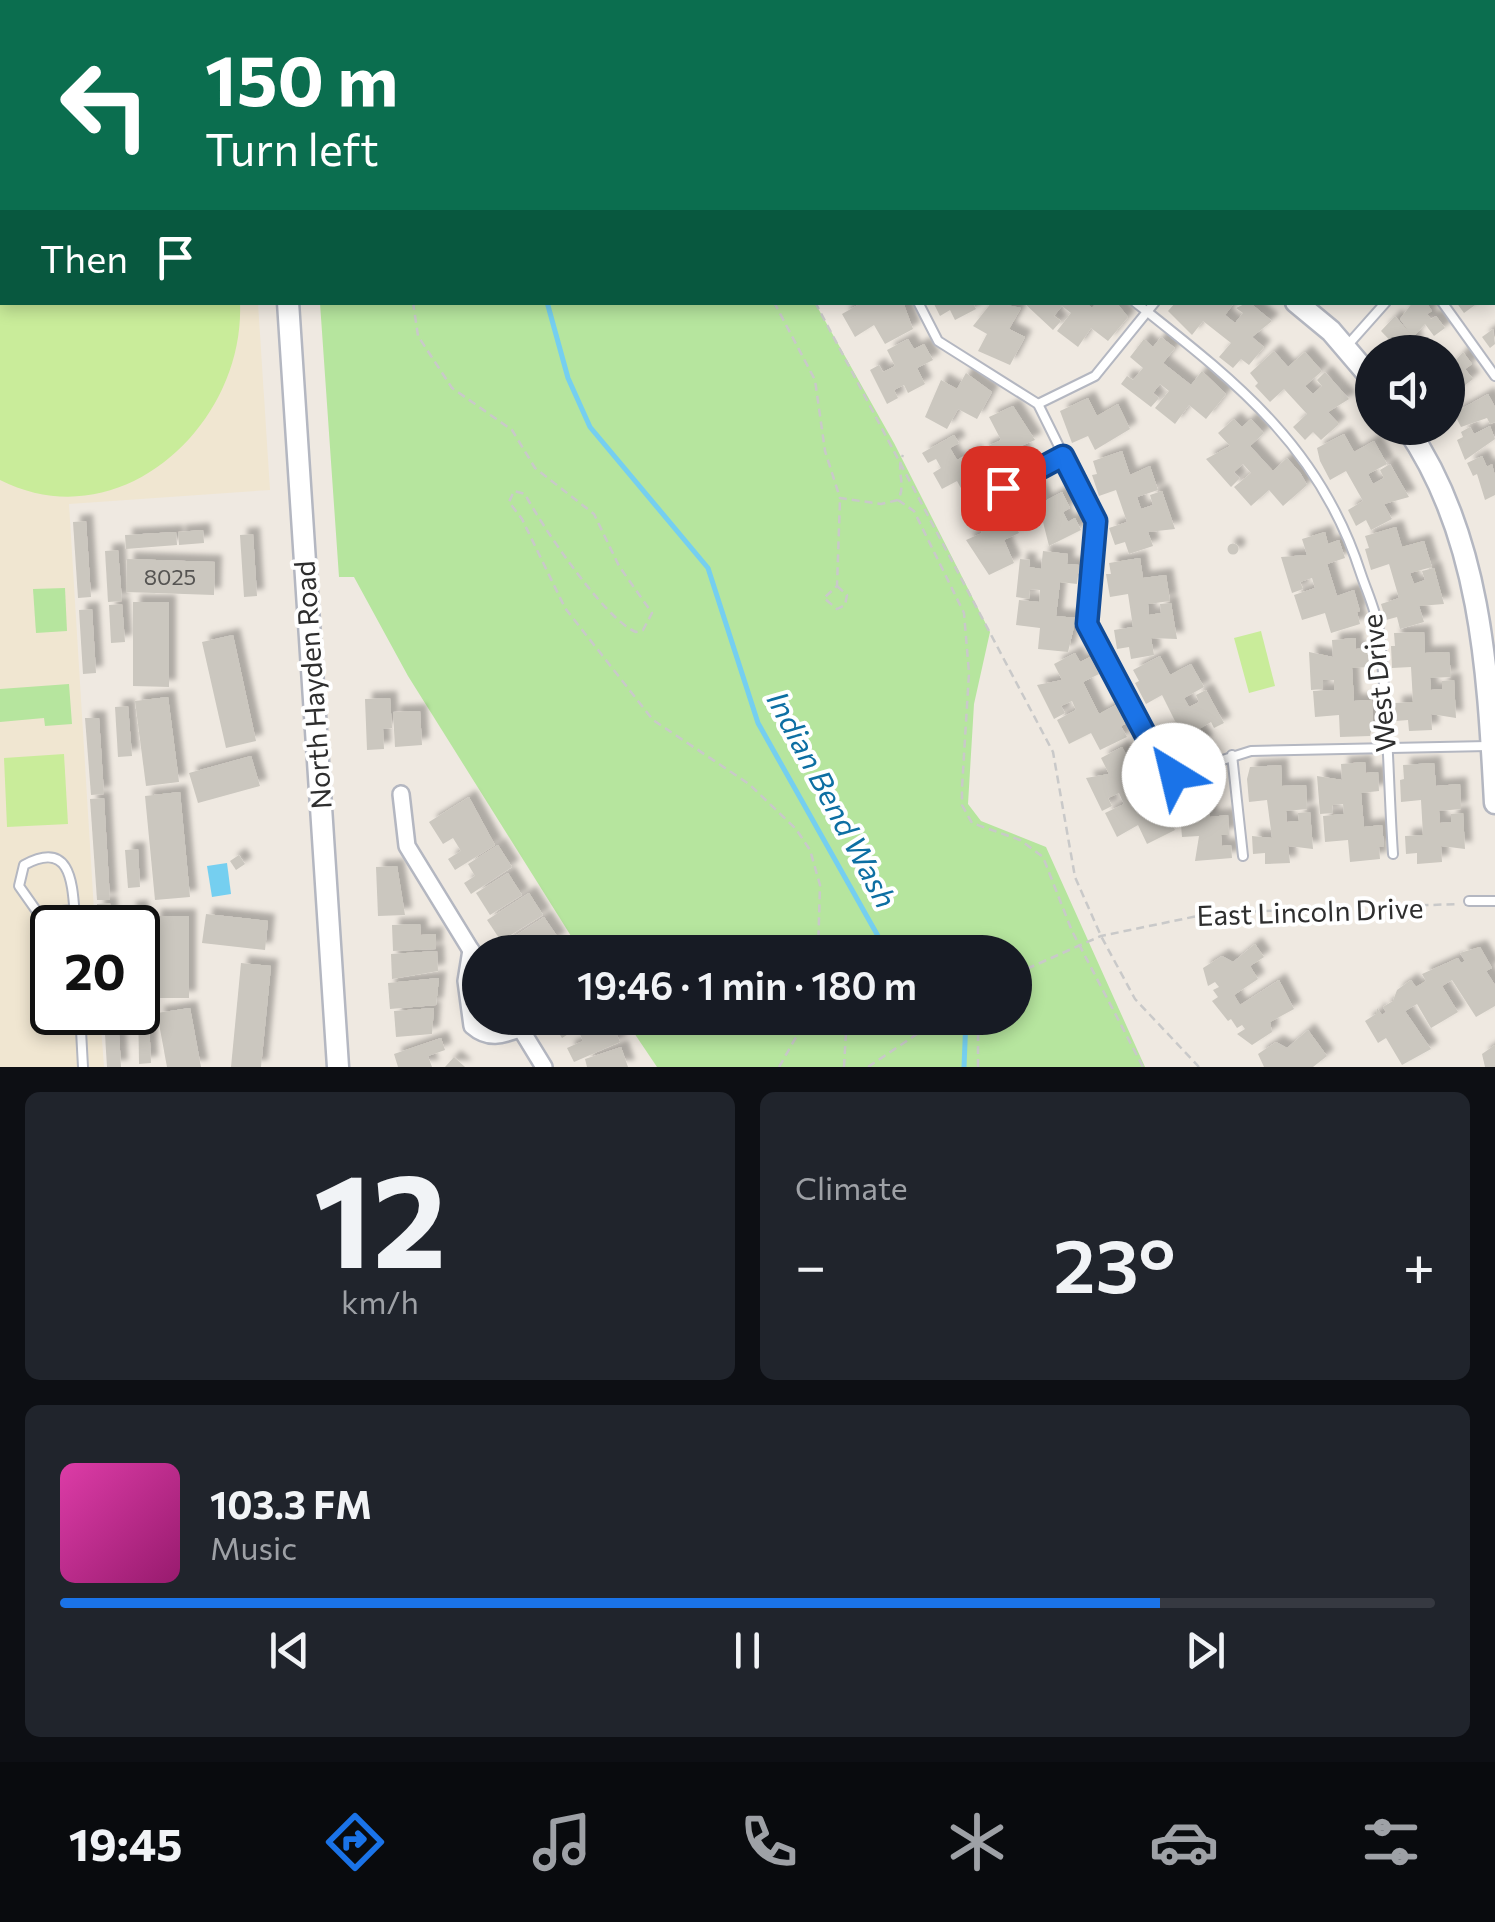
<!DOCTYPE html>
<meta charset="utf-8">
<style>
body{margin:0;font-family:Commissioner,sans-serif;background:#20242c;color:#f1f3f6;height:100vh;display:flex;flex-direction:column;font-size:38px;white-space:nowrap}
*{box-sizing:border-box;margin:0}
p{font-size:32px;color:#9ea1a6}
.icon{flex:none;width:55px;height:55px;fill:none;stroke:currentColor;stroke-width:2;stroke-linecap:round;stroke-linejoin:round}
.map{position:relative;height:1067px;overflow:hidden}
.panel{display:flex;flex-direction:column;gap:25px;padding:25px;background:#0d0f14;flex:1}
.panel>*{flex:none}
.top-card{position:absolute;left:0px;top:0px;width:1495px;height:305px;box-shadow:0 5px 15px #0003;background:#0b6e4f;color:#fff;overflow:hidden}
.fabs{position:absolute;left:1355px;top:335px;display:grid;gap:20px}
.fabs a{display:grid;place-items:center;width:110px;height:110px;border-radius:50%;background:#171b24;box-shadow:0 5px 15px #0003;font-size:50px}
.speed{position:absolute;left:30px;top:905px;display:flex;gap:20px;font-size:50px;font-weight:700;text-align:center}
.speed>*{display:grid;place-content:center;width:130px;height:130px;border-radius:50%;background:#171b24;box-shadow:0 5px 15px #0003;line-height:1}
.speed .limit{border:5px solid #111;border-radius:15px;background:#fff;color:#111}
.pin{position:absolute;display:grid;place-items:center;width:85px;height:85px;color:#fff;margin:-42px;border-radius:20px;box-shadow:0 5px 15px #0006}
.me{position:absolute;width:110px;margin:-55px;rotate:324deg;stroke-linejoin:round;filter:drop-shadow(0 0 8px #0008)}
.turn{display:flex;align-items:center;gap:35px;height:210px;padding:0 40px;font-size:45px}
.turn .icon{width:130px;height:130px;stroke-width:2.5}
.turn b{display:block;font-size:70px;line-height:85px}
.then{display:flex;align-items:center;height:95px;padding:0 40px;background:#0003;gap:20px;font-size:38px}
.big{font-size:75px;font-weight:600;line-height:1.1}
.panel .widget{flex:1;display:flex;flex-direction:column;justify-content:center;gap:15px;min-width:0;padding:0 35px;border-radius:15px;background:#20242c}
.panel .dial{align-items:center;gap:0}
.dial b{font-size:130px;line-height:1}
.song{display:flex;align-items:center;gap:30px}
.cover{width:120px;height:120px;border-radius:15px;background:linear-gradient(135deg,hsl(320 70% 55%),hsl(320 70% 35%))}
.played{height:10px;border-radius:5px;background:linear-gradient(90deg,#1a73e8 80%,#363941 80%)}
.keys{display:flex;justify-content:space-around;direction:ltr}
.heat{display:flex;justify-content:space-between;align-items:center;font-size:55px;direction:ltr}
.panel .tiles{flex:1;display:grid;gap:25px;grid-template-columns:1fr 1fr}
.widget:last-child{grid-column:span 2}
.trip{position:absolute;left:462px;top:935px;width:570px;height:100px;border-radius:50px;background:#171b24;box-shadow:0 5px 15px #0003;font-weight:600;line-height:100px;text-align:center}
.dock{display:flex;height:160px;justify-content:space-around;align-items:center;background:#090b0e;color:#9ea1a6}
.dock .icon{width:70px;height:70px}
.dock .active{color:#1a73e8}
.dock b{font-size:45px;color:#f1f3f6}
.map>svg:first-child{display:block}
</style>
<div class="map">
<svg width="1495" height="1067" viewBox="0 0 1495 1067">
<defs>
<filter id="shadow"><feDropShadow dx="7" dy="-7" stdDeviation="2.5" flood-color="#0004"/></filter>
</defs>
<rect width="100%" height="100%" fill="#efe9e1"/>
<path fill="#f0e6d1" d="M0,0H239L2,2V302L258,303L270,490L69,504L95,927L52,928V1012L100,1013L104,1067H0Z"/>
<g fill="#b6e59e">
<path d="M300,0H647L648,2H300Z"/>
<path d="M320,303H815L894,443L990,632L974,704L968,804L981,821L1046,847L1145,1067H657L624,1018H1015V952H581L408,676L354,577H339Z"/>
<path d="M65,588L67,631L36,633L33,589Z"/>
<path d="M69,684L72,724L45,726L44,718L0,722V689Z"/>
</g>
<g fill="#c9ec9a">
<path d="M0,216L2,302L240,303C245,424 121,541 0,480Z"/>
<path d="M1261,631L1275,686L1249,693L1234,638Z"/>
<path d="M64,754L68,824L7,827L4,758Z"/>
</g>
<path fill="#75cff0" d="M227,863L231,894L212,897L207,866Z"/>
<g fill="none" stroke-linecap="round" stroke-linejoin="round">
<g stroke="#75cff0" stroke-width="5">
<path d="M477,0L480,2"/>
<path d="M547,302L568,378L590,427L708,568L758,723L887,952"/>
<path d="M964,1067L966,1018"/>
</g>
</g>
<g fill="#cbc7bf" filter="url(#shadow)">
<path d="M863,302H903L913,329L885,344L874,325L855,337L842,314Z"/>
<path d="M933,302H972L976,309L955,320L950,310L940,316Z"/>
<path d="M992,302L1021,308L1009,329L1025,337L1010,365L978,351L987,334L973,326Z"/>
<path d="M1023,302H1085L1092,308L1097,302H1116L1128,317L1108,341L1091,328L1078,347L1057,331L1071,313L1062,306L1054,316L1061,321L1053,330Z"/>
<path d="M1176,302H1235L1225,315L1235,323L1243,313L1236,308L1249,302L1272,321L1252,337L1264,347L1249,365L1241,359L1233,368L1219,357L1231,343L1203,321L1192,335L1168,311Z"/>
<path d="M1413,302H1426L1432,311L1427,314L1431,319L1436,316L1445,328L1434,336L1425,324L1413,337L1400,319Z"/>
<path d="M1456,302H1473L1475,305L1464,313Z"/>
<path d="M1395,316L1417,342L1413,345L1419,352H1401L1381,331Z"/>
<path d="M1493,329L1495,344L1490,348L1482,337Z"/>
<path d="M1161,337L1175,348L1163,363L1191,385L1202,371L1226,394L1206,419L1189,405L1175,424L1155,408L1169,391L1160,384L1153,393L1159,398L1151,407L1121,384L1127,376L1133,380L1143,368L1130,357L1144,339L1153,347Z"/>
<path d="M908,339L914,349L924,344L933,360L917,368L925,384L908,393L904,385L894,390L898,398L887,404L870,370L879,365L883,372L895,366L887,350Z"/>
<path d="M1274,351L1288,367L1305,352L1322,371L1305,386L1313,394L1322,386L1317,380L1325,372L1349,399L1328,412L1339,424L1321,440L1313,432L1305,440L1293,427L1307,414L1284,389L1270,402L1255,386L1258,383L1250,373Z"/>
<path d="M1463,352L1472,364L1465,369L1473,379L1448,398V369Z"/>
<path d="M966,373L992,392L977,419L958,409L947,429L925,417L941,380L957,389Z"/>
<path d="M1488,394L1495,407V422L1490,424L1487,418L1461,427L1454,413Z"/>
<path d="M1088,398L1097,416L1118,404L1130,429L1095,450L1088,436L1072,443L1060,411Z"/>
<path d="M1013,406L1035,440L1021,446L1030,464L996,478L982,449L1001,440L989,417Z"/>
<path d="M1234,419L1242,427L1251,419L1264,433L1250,446L1273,471L1287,458L1301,474L1307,485L1283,506L1269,490L1251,506L1234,487L1251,473L1243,464L1234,472L1240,478L1231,487L1206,459L1230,446L1218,433Z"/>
<path d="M1490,426L1495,439L1465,460L1457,440L1463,437L1461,432L1470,427L1474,434Z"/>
<path d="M1344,434L1354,452L1374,441L1387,464L1368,474L1373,484L1384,478L1380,470L1390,464L1409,497L1384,504L1392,519L1371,530L1366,520L1356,526L1348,510L1363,501L1346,471L1330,480L1320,461L1317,448Z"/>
<path d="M954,435L959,443L950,448L957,460L974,451L986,472L976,477L982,488L966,497L957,481L942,489L933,473L941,468L936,459L928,463L922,453Z"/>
<path d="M1122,451L1130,475L1150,466L1158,490L1137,497L1141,509L1153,505L1150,495L1162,491L1175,529L1148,532L1153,546L1129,554L1125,542L1115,545L1109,528L1127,522L1116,490L1099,496L1092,475L1097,474L1093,461Z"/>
<path d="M1482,456L1487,467L1492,464L1495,476V495L1485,500L1477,474L1473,476L1467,463Z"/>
<path d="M1037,485L1045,501L1062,492L1070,508L1063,512L1068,522L1075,518L1081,530L1049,546L1043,522L1028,531L1016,508L1025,503L1020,493Z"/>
<path d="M1006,505L1019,533L1004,540L1014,563L989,575L966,540L982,533L974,517Z"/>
<path d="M86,521L91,597L78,598L73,522Z"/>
<path d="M1396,527L1402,547L1424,541L1432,567L1410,573L1414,584L1425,580L1422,571L1434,568L1444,604L1419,606L1424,622L1400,629L1397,617L1386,620L1381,604L1399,598L1389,564L1371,570L1365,549L1369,548L1365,536Z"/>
<path d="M203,530L204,543L179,545L178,532Z"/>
<path d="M176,532L177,545L126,549L125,535Z"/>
<path d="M1325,532L1328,544L1339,540L1345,558L1327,564L1337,596L1354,590L1360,611L1357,612L1360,624L1331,633L1325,613L1302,620L1294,595L1315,588L1312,578L1300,582L1303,589L1292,593L1281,557L1307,555L1302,539Z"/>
<path d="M253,534L257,596L244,597L240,535Z"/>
<circle cx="1233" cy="549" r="5.5"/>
<path d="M118,550L122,601L108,602L105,551Z"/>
<path d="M1043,551L1068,554L1067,564L1079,565L1077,584L1060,582L1056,616L1076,618L1068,652L1038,649L1040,628L1016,625L1019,600L1039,602L1040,590L1030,589L1029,599L1016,597L1020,559L1030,560L1029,567L1041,569Z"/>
<path d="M1140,558L1143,578L1166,575L1170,601L1148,604L1149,615L1161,613L1160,604L1171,603L1177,639L1151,638L1154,655L1131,659L1129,647L1117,649L1114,630L1133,627L1128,594L1110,597L1106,574H1111L1109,563Z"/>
<path d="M127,559L215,562L214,595L126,592Z"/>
<path d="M133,602H169V687L133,686Z"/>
<path d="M122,604L125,642L111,643L109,605Z"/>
<path d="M92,609L96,673L83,674L79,610Z"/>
<path d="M1424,632L1425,653L1449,652L1451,677L1430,678L1431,690L1442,689V681L1454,680L1456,718L1431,714L1432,730L1409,731L1408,720L1396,721L1395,703L1413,702L1411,667L1392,668L1391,646H1395L1394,633Z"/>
<path d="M233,635L256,741L226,748L202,642Z"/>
<path d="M1356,638V649L1369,648L1370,667L1352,668L1354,701L1372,700L1373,722L1370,736L1340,737L1339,715L1315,717L1313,691L1334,690V680H1323V689L1311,690L1309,652L1333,657L1332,640Z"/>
<path d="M1075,653L1080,662L1090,657L1099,674L1083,682L1099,714L1116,705L1125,724L1121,726L1127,737L1100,750L1091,733L1069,744L1057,720L1076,710L1072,701L1061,706L1065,713L1054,719L1037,685L1062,680L1054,664Z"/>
<path d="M1160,656L1170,675L1191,664L1204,687L1184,698L1189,707L1199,702L1196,695L1206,690L1224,723L1214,728L1211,722L1199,729L1206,742L1185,754L1179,744L1169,749L1161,734L1177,725L1162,695L1146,704L1135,683L1139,681L1133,670Z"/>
<path d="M168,697L179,782L146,786L135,701Z"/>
<path d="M390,698L392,728L383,729L384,749L367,750L365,699Z"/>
<path d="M128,706L132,756L118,757L115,707Z"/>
<path d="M420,711L422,745L395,747L393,712Z"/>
<path d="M85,718H99L104,794L91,795Z"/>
<path d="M1122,747L1127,756L1138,751L1147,768L1132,775L1146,805L1163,797L1173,818L1170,820L1175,830L1147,844L1138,825L1117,837L1105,813L1124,804L1119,793L1108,798L1112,806L1102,811L1086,778L1109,774L1101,758Z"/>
<path d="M251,756L260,786L198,803L189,773Z"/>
<path d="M1365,762L1366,773L1378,772L1379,791L1361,793L1364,827L1382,825L1384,846L1379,847L1380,859L1350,862L1348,840L1325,842L1323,816L1344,814L1343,804L1332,805L1333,813L1320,814L1317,776L1342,780L1341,764Z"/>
<path d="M1434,763L1436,786L1460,784L1461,809L1439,811L1440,823L1451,822V814L1463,813L1465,849L1441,846L1442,862L1417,864V853L1406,854L1405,836L1423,835L1421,800L1401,802L1400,780L1404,779L1403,765Z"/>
<path d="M1281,765L1282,786L1306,785L1307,809L1286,811L1287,822L1299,821L1298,813L1310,812L1313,849L1288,846L1290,863L1265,864V853L1253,854L1252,836L1272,838L1267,800L1249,802L1247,779L1250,767Z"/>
<path d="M180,792L190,897L155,900L145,796Z"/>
<path d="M469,797L495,845L455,870L448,859L461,851L453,838L443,844L429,822Z"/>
<path d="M104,798L110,900H97L90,799Z"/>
<path d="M1208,799L1210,817L1228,815L1229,835H1221L1222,846L1231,845L1232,858L1195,861L1199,836L1182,837L1180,813L1191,812L1190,800Z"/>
<path d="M498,845L512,867L471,894L464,883L475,876L468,864Z"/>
<path d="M138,849L140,887L128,888L125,850Z"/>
<path d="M239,855L245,864L236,870L230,861Z"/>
<path d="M397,866L405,915L378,916L376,867Z"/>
<path d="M508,873L522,895L490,915L476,893Z"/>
<path d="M529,893L543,915L501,941L487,920Z"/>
<path d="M110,903L112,928H98L97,904Z"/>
<path d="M141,907L143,933H138V928H130L129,908Z"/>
<path d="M206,914L268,921L265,950L202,943Z"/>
<rect x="154" y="916" width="35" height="82"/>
<path d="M544,917L559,939L538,952H513L506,942Z"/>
<path d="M420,924L421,935L436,934V949L393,951L392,925Z"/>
<path d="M138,939H143L146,991H138Z"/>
<path d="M1255,944L1264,957L1250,966L1258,979L1234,995L1240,1005L1279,980L1294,1009L1270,1022L1272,1032L1252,1045L1237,1034L1245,1029L1242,1025L1237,1028L1231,1019L1228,1021L1212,1001L1218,997L1213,990L1219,987L1215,982L1208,986L1203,968L1222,956L1233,962Z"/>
<path d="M1480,947L1492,968L1486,971L1495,985V1006L1476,1017L1452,980L1442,986L1458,1012L1431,1028L1417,1004L1405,1011L1431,1049L1402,1065L1386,1038L1378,1043L1365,1021L1376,1014L1377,1008L1382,1015L1386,1012L1383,1007L1393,1001L1397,990L1411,980L1416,987L1426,981L1422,974L1458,958L1461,963L1465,961L1460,953Z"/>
<path d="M437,951L438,971L392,979L391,954Z"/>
<path d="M241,963L271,966L261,1067H231Z"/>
<path d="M439,978L436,1005L390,1009L388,983Z"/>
<path d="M138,1000H148L151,1063L139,1064Z"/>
<path d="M190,1008L201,1067H167L157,1013Z"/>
<path d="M434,1008L432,1034L396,1037L394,1011Z"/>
<path d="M118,1017L121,1067H107L104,1018Z"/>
<path d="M549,1018H594L562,1038Z"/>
<path d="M610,1019L620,1042L574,1062L567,1048L583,1041L579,1032Z"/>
<path d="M1308,1030L1327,1056L1313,1067H1264L1258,1054L1276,1042L1287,1048Z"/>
<path d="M441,1038L445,1050L428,1056L432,1067H398L394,1054Z"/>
<path d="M1495,1045V1067H1485L1482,1054Z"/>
<path d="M621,1047L628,1067H587L585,1059Z"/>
<path d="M454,1057L465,1067H445Z"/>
</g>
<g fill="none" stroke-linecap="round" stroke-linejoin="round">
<defs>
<g id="lane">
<path d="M1492,201L1495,199"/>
<path d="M918,302L938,341L1038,404L1096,521L1087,624L1161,764L1175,775L1251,751L1488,746"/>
<path d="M1135,302C1236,382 1320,446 1361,574C1367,592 1377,613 1379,632C1388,705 1388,781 1393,854"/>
<path d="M1442,302L1495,376"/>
<path d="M1346,347L1386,302"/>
<path d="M1038,404L1095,376L1155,302"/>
<path d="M973,504L1063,456"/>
<path d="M1232,755L1243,856"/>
<path d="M1469,901H1495"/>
<path d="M74,910L38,913L19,886L24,865C76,837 72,892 76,928"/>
<path d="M80,1012L83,1067"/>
</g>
<g id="street">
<path d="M401,794L407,846L480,965"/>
<path d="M471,950L466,981L472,1026C488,1040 502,1036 521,1028"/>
<path d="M514,1018L544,1067"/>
</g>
<g id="secondary">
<path d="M268,0L269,2"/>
<path d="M1071,0V2"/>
<path d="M288,302L338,1067"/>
<path d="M1296,302L1331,331L1372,379"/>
<path d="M1407,428C1482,537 1488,675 1495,803"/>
</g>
</defs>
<use href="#lane" stroke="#b4b7c1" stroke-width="12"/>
<use href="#street" stroke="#b4b7c1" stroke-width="20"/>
<use href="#secondary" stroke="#b4b7c1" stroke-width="25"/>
<g stroke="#c9c9c9" stroke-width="2.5" stroke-dasharray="8 5" stroke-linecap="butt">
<path d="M628,0V2"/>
<path d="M657,0L658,2"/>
<path d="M333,2L334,0"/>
<path d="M0,10L2,36"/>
<path d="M0,128L2,126"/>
<path d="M0,141L2,140"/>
<path d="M413,302L418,336L452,388L512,430L535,468L594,514L619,566L652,613L643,630L636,632C605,620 541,525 525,494L514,491L509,502L522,519L565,608L653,720L749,784L796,829L810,850L820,885L818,952"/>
<path d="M774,302L815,380L825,451L840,498L881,504L898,500C907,484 895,470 903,455"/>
<path d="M815,302L1053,752L1075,877L1101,936L1135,999L1199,1067"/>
<path d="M898,500L914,511L964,613L969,673L962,788V805L972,823L1020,840L1043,857L1072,931L1143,1067"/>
<path d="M837,586L847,595L845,605L837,609L824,598L837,586L840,499"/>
<path d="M1015,974L1101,936L1212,913L1458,904"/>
<path d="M779,1067L807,1018"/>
<path d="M844,1067L846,1032L860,1018"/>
<path d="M868,1067L941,1018"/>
<path d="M978,1067V1018"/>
</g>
<use href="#lane" stroke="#fff" stroke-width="8"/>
<use href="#street" stroke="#fff" stroke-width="15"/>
<use href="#secondary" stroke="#fff" stroke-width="20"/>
</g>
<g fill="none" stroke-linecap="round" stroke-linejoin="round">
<defs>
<path id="route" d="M1003,488L1063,456L1096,521L1087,624L1161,764L1174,775"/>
</defs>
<use href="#route" stroke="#114b97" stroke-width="25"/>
<use href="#route" stroke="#1a73e8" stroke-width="18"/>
</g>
<g text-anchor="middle" stroke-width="8" stroke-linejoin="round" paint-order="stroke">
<g font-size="22" fill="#555452">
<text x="170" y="585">8025</text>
</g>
<g font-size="28" fill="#2e2e2e" stroke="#fff">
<text transform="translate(1379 683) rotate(-96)" y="10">West Drive</text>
<text transform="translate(313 685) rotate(-94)" y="10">North Hayden Road</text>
<text transform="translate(1310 912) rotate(-2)" y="10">East Lincoln Drive</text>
</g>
<g font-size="30" font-style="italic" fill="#0d6fa3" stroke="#fff">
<text transform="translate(831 800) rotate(62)" y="10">Indian Bend Wash</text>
</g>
</g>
</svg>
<div class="fabs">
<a><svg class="icon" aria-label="sound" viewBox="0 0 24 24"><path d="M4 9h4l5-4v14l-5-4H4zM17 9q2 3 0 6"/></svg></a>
</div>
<div class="speed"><div class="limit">20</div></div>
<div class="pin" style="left:1003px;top:488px;background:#d93025"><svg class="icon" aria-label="arrive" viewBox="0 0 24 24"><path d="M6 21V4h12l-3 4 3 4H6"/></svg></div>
<svg class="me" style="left:1174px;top:775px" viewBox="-20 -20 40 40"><circle r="19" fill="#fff"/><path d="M0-13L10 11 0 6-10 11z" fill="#1a73e8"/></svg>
<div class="trip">19:46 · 1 min · 180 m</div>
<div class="top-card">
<div class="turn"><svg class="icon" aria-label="left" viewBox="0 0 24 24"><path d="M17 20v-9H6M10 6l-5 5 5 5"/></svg><div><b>150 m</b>Turn left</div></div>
<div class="then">Then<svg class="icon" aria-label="arrive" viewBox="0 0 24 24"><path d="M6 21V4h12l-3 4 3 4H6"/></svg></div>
</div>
</div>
<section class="panel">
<div class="tiles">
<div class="widget dial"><b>12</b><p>km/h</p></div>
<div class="widget"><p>Climate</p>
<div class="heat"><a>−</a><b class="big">23°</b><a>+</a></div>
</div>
<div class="widget">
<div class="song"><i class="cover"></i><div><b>103.3 FM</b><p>Music</p></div></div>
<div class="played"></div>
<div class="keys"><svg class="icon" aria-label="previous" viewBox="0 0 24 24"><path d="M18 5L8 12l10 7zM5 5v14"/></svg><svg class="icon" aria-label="pause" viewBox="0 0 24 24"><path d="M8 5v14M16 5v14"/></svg><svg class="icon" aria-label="next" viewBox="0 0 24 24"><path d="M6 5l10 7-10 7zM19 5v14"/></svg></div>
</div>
</div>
</section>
<nav class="dock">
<b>19:45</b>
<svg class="icon active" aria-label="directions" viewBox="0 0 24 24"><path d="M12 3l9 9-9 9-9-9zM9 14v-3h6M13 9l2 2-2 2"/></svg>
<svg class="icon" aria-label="music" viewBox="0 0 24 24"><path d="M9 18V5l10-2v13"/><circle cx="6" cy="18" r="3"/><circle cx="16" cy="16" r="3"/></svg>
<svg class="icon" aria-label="phone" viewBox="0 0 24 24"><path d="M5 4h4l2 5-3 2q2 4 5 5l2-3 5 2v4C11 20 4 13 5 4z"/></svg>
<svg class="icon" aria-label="climate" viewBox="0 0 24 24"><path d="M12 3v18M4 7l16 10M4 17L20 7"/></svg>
<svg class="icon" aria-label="car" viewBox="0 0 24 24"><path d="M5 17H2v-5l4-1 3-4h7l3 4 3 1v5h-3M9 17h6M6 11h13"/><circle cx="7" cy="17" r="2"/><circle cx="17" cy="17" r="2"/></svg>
<svg class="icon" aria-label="filters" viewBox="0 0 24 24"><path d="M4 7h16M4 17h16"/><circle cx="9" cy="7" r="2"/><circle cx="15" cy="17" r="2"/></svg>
</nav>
